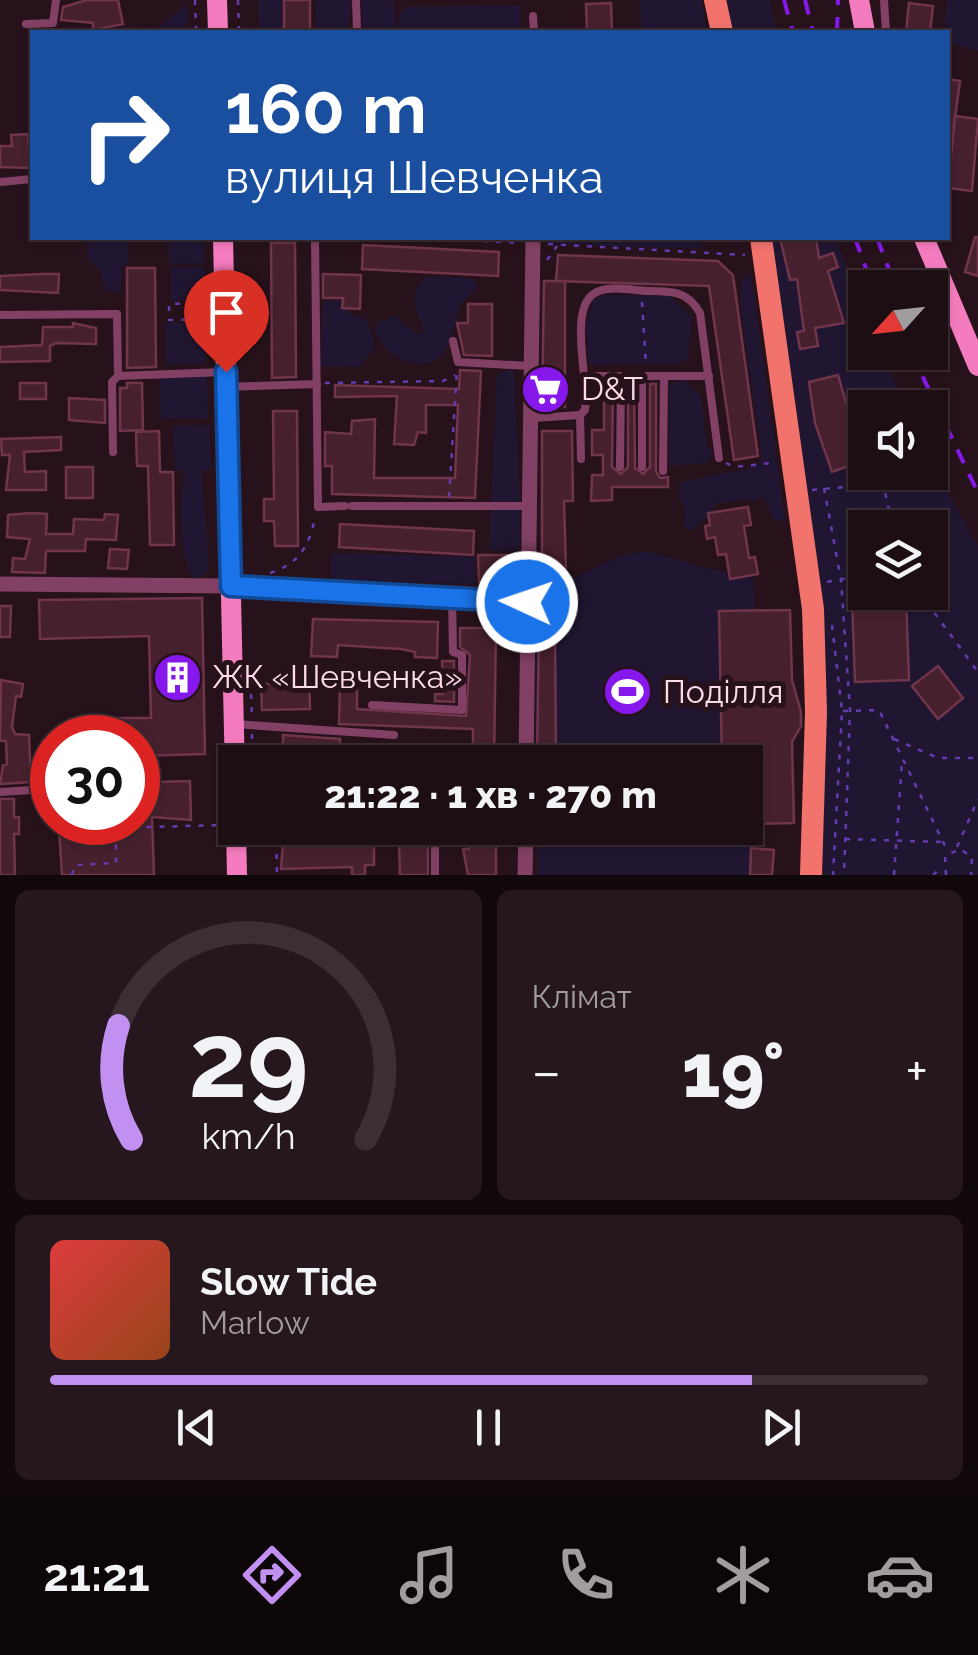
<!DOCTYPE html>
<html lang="uk">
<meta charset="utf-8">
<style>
body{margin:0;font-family:Raleway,sans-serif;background:#25171d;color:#f1f3f6;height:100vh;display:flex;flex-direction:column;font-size:38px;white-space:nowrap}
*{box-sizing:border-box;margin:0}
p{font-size:32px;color:#a09ca0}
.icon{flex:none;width:55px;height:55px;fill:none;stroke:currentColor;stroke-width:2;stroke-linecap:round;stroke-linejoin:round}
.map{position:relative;height:875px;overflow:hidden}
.sheet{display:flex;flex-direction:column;gap:15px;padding:15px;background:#10080b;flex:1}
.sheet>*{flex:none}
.hud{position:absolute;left:30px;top:30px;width:920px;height:210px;border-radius:0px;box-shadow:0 2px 8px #0004,0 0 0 2px #3b2e34;background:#1a4fa0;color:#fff;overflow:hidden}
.needle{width:65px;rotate:243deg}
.tools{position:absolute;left:848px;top:270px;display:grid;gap:20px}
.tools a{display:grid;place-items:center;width:100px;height:100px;border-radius:0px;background:#1d0e14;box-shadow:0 2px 8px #0004,0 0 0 2px #3b2e34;font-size:50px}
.speed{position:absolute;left:30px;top:715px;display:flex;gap:20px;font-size:50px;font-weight:700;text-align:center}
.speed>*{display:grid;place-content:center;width:130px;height:130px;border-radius:50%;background:#1d0e14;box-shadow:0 2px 8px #0004,0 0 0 2px #3b2e34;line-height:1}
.speed .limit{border:15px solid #d22;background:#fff;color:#111}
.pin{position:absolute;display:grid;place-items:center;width:85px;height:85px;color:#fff;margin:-102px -42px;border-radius:50% 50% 50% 0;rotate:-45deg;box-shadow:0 0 10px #0007}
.pin .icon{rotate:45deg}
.me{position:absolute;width:110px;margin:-55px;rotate:273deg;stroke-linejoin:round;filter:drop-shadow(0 0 8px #0008)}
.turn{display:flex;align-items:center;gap:35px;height:210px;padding:0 30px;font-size:45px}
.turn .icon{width:130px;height:130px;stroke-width:2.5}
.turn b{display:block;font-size:70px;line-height:85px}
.big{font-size:75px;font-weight:800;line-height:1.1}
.sheet .card{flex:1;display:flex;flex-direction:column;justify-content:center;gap:15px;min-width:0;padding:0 35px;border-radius:15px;background:#25171d}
.sheet .dial{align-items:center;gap:0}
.dial svg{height:260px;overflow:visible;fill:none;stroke:#3b2e34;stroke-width:7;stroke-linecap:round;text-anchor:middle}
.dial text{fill:#f1f3f6;stroke:none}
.song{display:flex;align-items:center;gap:30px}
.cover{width:120px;height:120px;border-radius:15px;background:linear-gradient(135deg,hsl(0 70% 55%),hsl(20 70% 35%))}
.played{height:10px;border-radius:5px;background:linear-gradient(90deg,#c190f1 80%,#3b2e34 80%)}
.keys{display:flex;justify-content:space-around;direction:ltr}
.heat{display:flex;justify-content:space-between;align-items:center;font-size:55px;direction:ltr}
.sheet .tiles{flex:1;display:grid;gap:15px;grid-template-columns:1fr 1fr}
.card:last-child{grid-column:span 2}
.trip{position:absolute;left:218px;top:745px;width:545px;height:100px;border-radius:0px;background:#1d0e14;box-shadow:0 2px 8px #0004,0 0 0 2px #3b2e34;font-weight:800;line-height:100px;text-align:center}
.tabs{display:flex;height:160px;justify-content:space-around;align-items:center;background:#0c0608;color:#a09ca0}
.tabs .icon{width:70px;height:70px}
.tabs .current{color:#c190f1}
.tabs b{font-size:45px;color:#f1f3f6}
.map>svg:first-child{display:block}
</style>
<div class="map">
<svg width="978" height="875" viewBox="0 0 978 875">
<rect width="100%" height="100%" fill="#27121b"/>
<g fill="#201631" fill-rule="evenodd">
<path d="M258,0H282L283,32H259Z"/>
<path d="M315,0H351L348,32H317Z"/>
<path d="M362,0H394L396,32H363Z"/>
<path d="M640,0H701L707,32H642Z"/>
<path d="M722,0H770L777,32H728Z"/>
<path d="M947,0H978V51L952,43L945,26Z"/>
<path d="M187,4L189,23L178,32H121L134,27L157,29Z"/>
<path d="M520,5L521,32H403L398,27L399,15L406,7Z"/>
<path d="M86,238H128L129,261L122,268L121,292L106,291L98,268L88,259Z"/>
<path d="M168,238H204L205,263L170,264Z"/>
<path d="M543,238H701L703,249L546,244Z"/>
<path d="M767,238H836L865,316V352L881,353L906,407L865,408V472H930V461L978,546V875H816L822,712ZM865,528H930V592H865Z"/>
<path d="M171,267H205L206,301H171Z"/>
<path d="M751,274L785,521L774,520L765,498C746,502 733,499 715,504L710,515L690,531L684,526L685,509L678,494L682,482L751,468L762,459L740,305L741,280Z"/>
<path d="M426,277L472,278L478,288C473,293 464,298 461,305C451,328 453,373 409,362C392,358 382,346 375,331L377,323L395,316L417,334L424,333C420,313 404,296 426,277Z"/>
<path d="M669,296L692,316L688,360L678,364L589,365L586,325L593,301L604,295Z"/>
<path d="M323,301H343L349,313L367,320L375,346L360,367L321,366Z"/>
<path d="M206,322V364L166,365L165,323Z"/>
<path d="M514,368L521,544L514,551L489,550L497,374Z"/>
<path d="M207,376L208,418L161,419L160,377Z"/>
<path d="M685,380L701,396L707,448L712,450L709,463L669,466V385Z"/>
<path d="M210,425L211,469L202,470L209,570L195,580C180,567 176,486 187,471L175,470L173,426Z"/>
<path d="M646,551L729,574L730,578L753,575L755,611L719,612L722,762H535V574L566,568L568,580L623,555Z"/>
<path d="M331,553L476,557V584L331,580Z"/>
<path d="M745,824H752L750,875H538L536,828Z"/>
</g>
<g fill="#47202e" stroke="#70344b" stroke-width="2.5">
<path d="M87,0H118L123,24L93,30V23L61,20L63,7Z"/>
<rect x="284" y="0" width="26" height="32"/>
<path d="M611,3L612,32H587L586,4Z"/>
<path d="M909,3L933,6L930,32H906Z"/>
<path d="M948,79L960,81L954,126H948Z"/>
<path d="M955,116L978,119L972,191L948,188Z"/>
<path d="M28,134L30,168L0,167V146H12L11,135Z"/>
<path d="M975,237H978V276L965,272Z"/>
<path d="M780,238H816L819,258L833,253L838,267L828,271L844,323L815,328L818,346L800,349L797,332L804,331L797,279L790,280Z"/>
<path d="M271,243H295L296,377L272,378Z"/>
<path d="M363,245L499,252L498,276L362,269Z"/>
<path d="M558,255L718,261L733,275L758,456L734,460L709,286L556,281Z"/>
<path d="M127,268H155L156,367L127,368Z"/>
<path d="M42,274H59L58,293L0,290V276Z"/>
<path d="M323,274L361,275L360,309L342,308L343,298H323Z"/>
<path d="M544,281H565V407H542Z"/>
<path d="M468,304H492V356L464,355L457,323H468Z"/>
<path d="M73,323L96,328V344L56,343L50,346V361L0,362V347L42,345L43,327H73Z"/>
<path d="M460,370L481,371L475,498L332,494V466H325V432L351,434L352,421L375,419L374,478H455L458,405H426V433L418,432L414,445L394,444L397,396L335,397V385L459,389Z"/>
<path d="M838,375L863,461L832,472L815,423L809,382Z"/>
<rect x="20" y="383" width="26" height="16"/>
<path d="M127,383H142L143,430L120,431V388H127Z"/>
<path d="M604,384H613L612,467L621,474L628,467V384H634L635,468L643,474L650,467V384H656V471L660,478L668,477V487H612V500L591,501L592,475H603V455H592V430H604Z"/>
<path d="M69,398L105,400V423L69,420Z"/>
<path d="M273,411H297L298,546H275L274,521H264V499H274Z"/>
<path d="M159,431L160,472H173L174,545H150L148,466H137L136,432Z"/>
<path d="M542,431H572L573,501H564L566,568L542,569Z"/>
<path d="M61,437V450L24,452L25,472L46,471V490H6L10,455H2L1,439Z"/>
<rect x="66" y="467" width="27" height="31"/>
<path d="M748,507L751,525L744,526L749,558L755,557L758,574L730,579L726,554L718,555L715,537L707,539L705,526L710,525L708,513Z"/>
<path d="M31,513L47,514L46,534H73L74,519L104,520L105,514L118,515L116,540L86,539L85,551H46L45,573L12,572L13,558L25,559L30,539L7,537L8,515Z"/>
<path d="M340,524L474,531L473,555L339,547Z"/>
<path d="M110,549L129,550L127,569L108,568Z"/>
<path d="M478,555H512V577L505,584L479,582Z"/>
<path d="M906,597L909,680L855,682L852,599Z"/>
<path d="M202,598L205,754L138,756V738H109V718H151L149,636L40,639L39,600Z"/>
<path d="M0,606H11L10,637H0Z"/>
<path d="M790,610L792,680L801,712V726L792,742L794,823L745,824V762H722L719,611Z"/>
<path d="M313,619L438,622L437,658L415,657V652L401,649L338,645L337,657L311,656Z"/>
<path d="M539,622H555L556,762H537Z"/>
<path d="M460,628H496L494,762H473V729L339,724L340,681L357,682V709L466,716L470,655L460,647Z"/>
<path d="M442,661H454V702L435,701V694H443Z"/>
<path d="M938,666L963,698L938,719L912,686Z"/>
<path d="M309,669L310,709L262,710L261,684L288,683L287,670Z"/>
<path d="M1,680L23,684L21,697L16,696L12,727L15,734L29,735L31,782L0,784L3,765L7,764L6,741H0Z"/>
<path d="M283,735L340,739L341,762H283Z"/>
<path d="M190,781L191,820L152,817L154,875H62L59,829L138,822V791L155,790V782Z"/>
<path d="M0,799H14V817H19V834H14L15,875H0Z"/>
<path d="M284,828H428V875H400L399,844L374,845V865H365V875H352V867L281,869Z"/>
<path d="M469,828H496V875H468L463,849H469Z"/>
<path d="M751,848L774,850L772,875H750Z"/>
</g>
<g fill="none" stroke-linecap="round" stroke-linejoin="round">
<g stroke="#653bb0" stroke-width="2.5" stroke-dasharray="5 8" stroke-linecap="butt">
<path d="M195,0L196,32"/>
<path d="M238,0L239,32"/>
<path d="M431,238L520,243"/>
<path d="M548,244L745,255"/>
<path d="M547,260L557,246"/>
<path d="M642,302L646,364"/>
<path d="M206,303L169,304V320L208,319"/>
<path d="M325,383L443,381L455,375"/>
<path d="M726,463L734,467L772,463"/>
<path d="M824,488L841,580L850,710L844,875"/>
<path d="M812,490L878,484L885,492L893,528"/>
<path d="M449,497L457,370"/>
<path d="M270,573C299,564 309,546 315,518"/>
<path d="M827,582L865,575"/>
<path d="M919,592L978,672"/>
<path d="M832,625L842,711L833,875"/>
<path d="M251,694L252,716"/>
<path d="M843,711L879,710L948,852"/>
<path d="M252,734L253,757L258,762"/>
<path d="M894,739L938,758H978"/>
<path d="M222,787L223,819"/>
<path d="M276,828L277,875"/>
<path d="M845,839L942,842"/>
<path d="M957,847L978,799"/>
<path d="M72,875L75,865L116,863V828L221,825"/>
<path d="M894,875L902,762"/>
<path d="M933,875L942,867"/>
<path d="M946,875L945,856L960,849L972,857L971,875"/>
</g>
<g stroke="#824164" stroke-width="8">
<path d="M356,0L357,32"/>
<path d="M884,0L886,32"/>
<path d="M533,16L534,32"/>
<path d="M26,24L53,23L56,0"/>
<path d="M0,182L32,179"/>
<path d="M315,238L318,507L345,506"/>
<path d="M0,315L117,314L118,376L224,372"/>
<path d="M453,341L458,362L530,366"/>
<path d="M586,376H709"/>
<path d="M227,387L317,384"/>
<path d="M580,415L581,459"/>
<path d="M533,418L580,415L585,410C590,380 565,303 599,291C612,286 632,290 646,291C671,291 687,290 700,313L719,458"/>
<path d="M113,452L112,382L118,376"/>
<path d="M620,467L621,376"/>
<path d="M642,467V376"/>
<path d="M663,471L664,376"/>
<path d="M352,506H531"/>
<path d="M372,705L462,710V655L453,652L452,597"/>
<path d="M234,724L394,735"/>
<path d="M388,762H433"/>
<path d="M0,792L47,789L50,814"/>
<path d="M435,828V875"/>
</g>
<g stroke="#824164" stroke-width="15">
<path d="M0,584L231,586L527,601"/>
<path d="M526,762L533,238"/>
<path d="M525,875L526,828"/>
</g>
<g stroke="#f47bbe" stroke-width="20">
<path d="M217,0L218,32"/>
<path d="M859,0L865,32"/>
<path d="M223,238L235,776"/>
<path d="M924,238L978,366"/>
<path d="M236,828L237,875"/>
</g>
<g stroke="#f2726c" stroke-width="22">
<path d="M715,0L722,32"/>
<path d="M761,238L813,609L816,712L811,875"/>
</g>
<g stroke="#8618eb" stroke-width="4" stroke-dasharray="15 12" stroke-linecap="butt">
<path d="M784,0L793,32"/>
<path d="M805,0L813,32"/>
<path d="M837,32L838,0"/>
<path d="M855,238L873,288"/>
<path d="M877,238L896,288"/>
<path d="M911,352L978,493"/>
</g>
</g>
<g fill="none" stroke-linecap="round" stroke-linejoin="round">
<defs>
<path id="route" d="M226,372L231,586L527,602"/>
</defs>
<use href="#route" stroke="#114b97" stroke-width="25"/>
<use href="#route" stroke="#1a73e8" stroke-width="18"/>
</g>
<defs>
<symbol id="supermarket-disc" viewBox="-11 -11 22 22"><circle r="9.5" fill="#8618eb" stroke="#27121b"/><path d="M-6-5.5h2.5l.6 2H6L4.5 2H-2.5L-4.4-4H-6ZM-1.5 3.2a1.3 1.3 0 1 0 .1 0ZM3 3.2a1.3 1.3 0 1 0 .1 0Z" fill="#fff"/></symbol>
<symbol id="building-disc" viewBox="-11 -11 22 22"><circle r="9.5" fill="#8618eb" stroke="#27121b"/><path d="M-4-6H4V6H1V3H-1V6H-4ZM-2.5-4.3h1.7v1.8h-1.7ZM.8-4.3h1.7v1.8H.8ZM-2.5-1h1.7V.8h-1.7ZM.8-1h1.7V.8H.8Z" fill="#fff"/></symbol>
<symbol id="stadium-disc" viewBox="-11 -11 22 22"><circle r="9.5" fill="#8618eb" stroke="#27121b"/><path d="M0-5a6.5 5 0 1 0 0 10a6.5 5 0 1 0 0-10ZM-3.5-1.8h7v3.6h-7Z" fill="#fff"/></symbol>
</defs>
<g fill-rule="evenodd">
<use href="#supermarket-disc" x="518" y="362" width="55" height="55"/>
<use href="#building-disc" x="150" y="650" width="55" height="55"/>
<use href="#stadium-disc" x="600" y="664" width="55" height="55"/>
</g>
<g text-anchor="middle" stroke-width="10" stroke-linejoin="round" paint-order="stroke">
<g font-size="32" fill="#fcdbea" stroke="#27121b" text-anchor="start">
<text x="581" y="400">D&amp;T</text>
<text x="212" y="688">ЖК «Шевченка»</text>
<text x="663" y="703">Поділля</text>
</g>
</g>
</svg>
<div class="tools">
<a><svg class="needle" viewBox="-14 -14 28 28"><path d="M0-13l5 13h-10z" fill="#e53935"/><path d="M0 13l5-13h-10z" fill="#a09ca0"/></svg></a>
<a><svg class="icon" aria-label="sound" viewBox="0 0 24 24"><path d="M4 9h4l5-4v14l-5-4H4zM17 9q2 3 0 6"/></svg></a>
<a><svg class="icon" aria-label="layers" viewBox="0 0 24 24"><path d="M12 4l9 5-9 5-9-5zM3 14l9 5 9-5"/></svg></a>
</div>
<div class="speed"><div class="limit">30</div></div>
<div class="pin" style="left:226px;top:372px;background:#d93025"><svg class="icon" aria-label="arrive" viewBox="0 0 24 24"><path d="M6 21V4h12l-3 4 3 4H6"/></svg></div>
<svg class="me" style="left:527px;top:602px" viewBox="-20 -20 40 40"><circle r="17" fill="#1a73e8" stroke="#fff" stroke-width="3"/><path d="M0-11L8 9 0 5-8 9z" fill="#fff"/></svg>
<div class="trip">21:22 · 1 хв · 270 m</div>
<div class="hud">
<div class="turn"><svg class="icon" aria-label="right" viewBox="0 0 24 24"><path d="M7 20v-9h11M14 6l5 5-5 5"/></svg><div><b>160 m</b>вулиця Шевченка</div></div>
</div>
</div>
<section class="sheet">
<div class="tiles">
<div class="card dial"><svg viewBox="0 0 100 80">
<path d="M14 69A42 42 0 1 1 86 69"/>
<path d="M14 69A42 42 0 0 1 10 34" stroke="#c190f1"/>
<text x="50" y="56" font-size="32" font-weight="700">29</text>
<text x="50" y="72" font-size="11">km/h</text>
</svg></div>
<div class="card"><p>Клімат</p>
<div class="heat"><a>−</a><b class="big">19°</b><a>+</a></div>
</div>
<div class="card">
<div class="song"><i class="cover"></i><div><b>Slow Tide</b><p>Marlow</p></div></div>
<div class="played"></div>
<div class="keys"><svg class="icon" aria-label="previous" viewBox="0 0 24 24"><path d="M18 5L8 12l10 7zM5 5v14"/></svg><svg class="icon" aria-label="pause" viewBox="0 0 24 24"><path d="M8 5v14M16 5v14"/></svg><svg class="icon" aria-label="next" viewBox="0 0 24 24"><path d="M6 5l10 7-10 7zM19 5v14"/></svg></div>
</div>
</div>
</section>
<nav class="tabs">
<b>21:21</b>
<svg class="icon current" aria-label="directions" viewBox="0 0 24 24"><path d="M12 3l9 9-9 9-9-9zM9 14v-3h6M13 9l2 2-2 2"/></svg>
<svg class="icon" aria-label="music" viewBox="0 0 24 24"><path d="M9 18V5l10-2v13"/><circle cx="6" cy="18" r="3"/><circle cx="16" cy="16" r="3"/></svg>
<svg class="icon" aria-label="phone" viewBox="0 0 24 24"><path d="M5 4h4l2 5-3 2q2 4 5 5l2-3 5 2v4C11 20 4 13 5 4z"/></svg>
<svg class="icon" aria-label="climate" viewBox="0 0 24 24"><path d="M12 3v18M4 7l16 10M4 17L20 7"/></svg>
<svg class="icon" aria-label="car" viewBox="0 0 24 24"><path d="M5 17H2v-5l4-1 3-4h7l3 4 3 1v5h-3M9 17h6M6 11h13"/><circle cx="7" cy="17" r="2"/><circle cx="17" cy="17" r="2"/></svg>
</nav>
